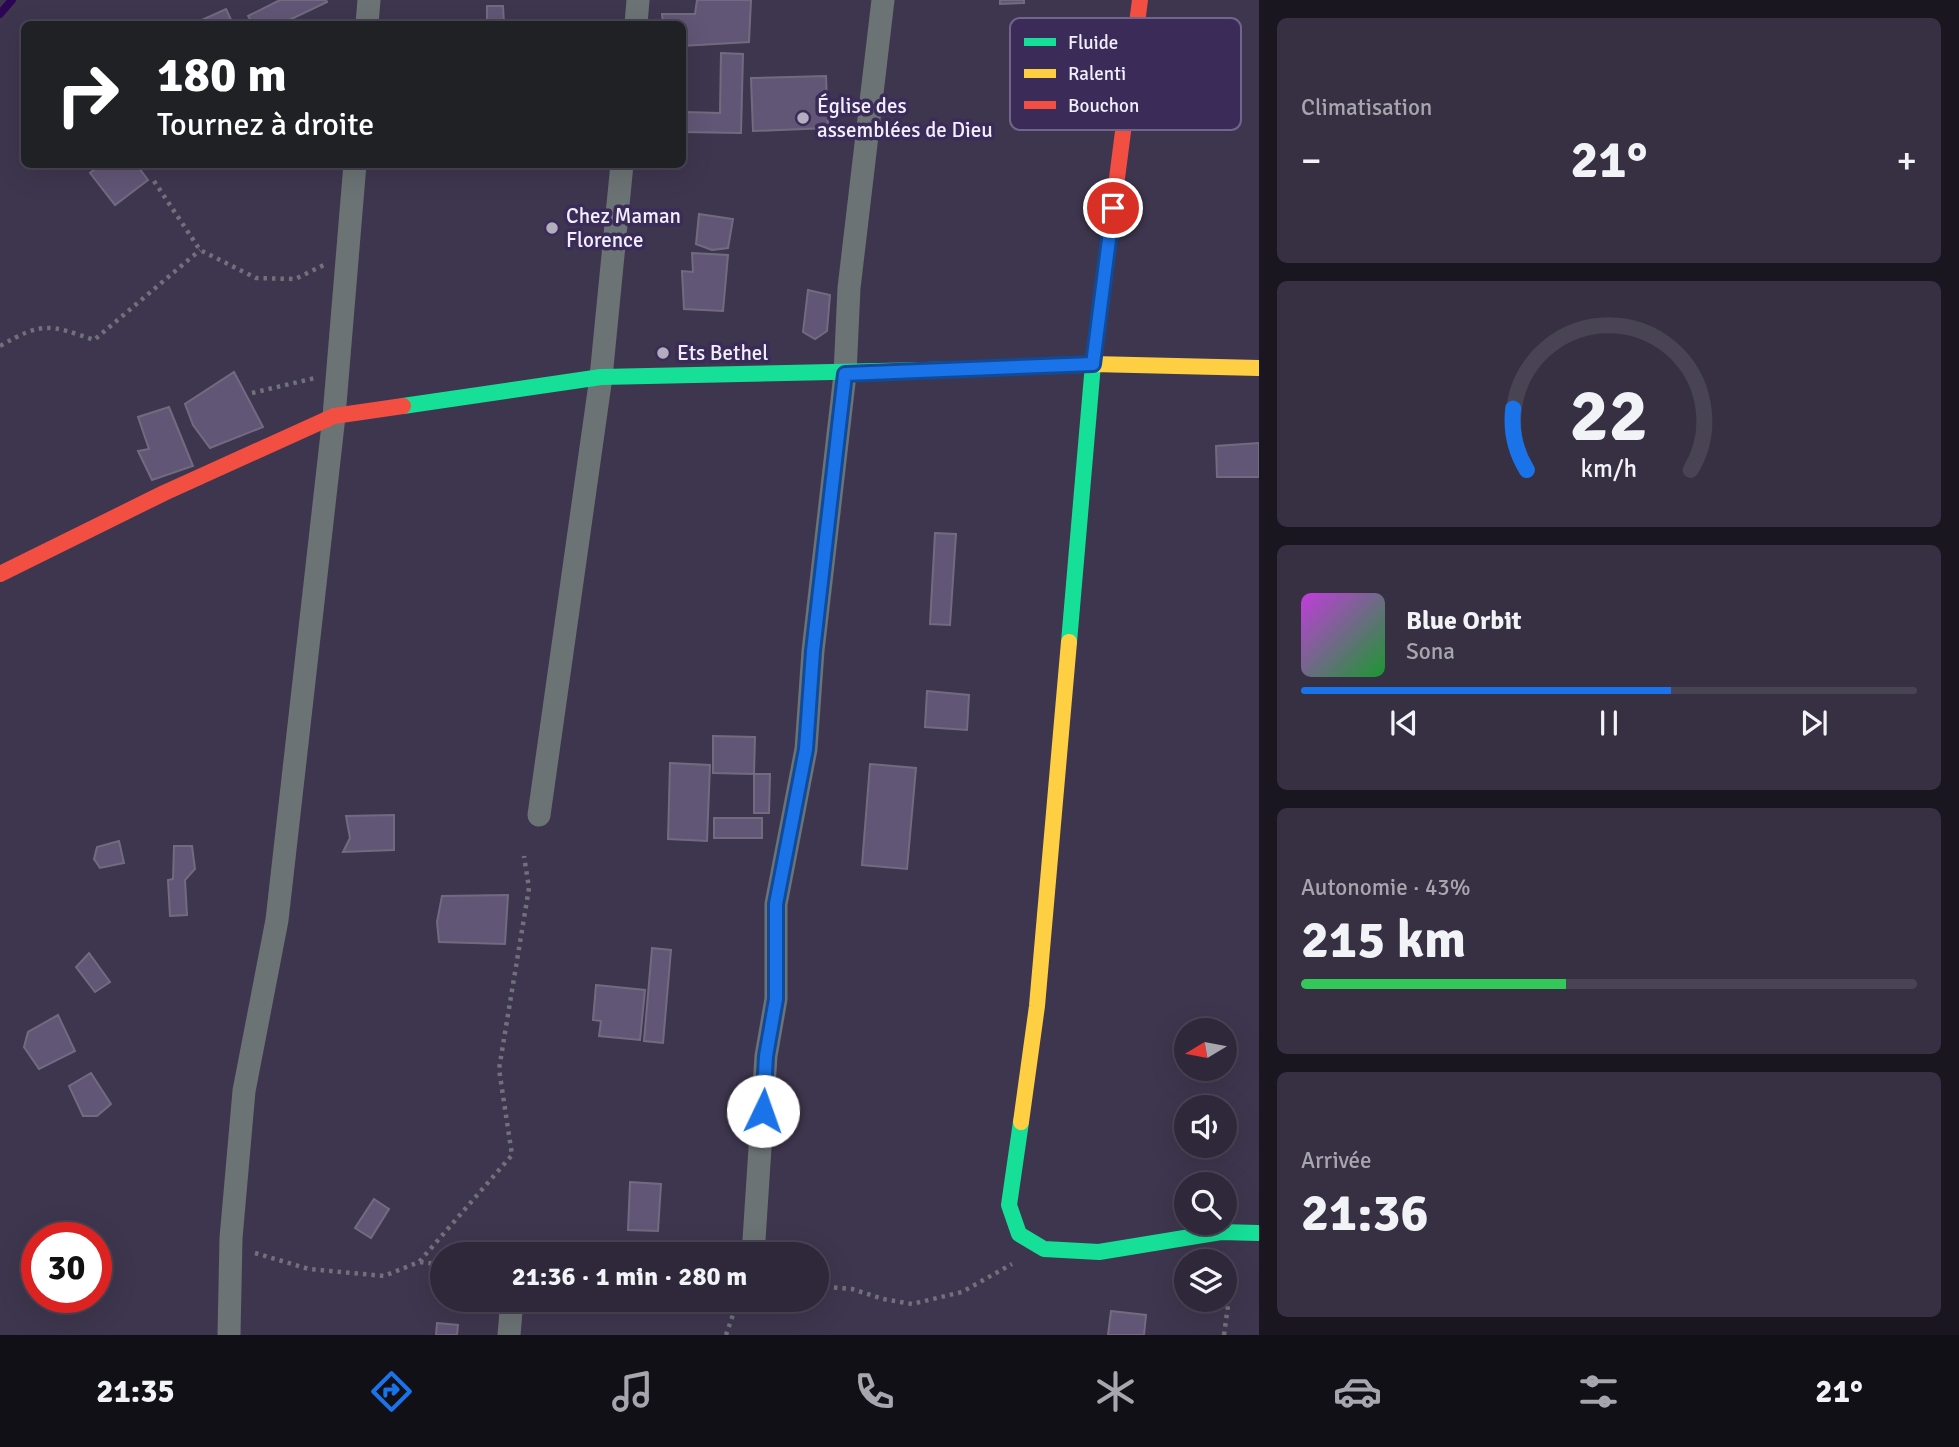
<!DOCTYPE html>
<html lang="fr">
<meta charset="utf-8">
<style>
body{margin:0;font-family:Signika,sans-serif;background:#363042;color:#f1f3f6;height:100vh;display:flex;flex-direction:column;font-size:26px;white-space:nowrap}
*{box-sizing:border-box;margin:0}
p{font-size:23px;color:#a7a6af}
.icon{flex:none;width:38px;height:38px;fill:none;stroke:currentColor;stroke-width:2;stroke-linecap:round;stroke-linejoin:round}
.map{position:relative;flex:1;overflow:hidden}
.sheet{display:flex;flex-direction:column;gap:18px;padding:18px;background:#191620;width:700px}
.sheet>*{flex:none}
.top-card{position:absolute;left:21px;top:21px;width:665px;height:147px;border-radius:10px;box-shadow:0 7px 28px #0002,0 0 0 2px #494454;background:#202124;color:#fff;overflow:hidden}
.needle{width:46px;rotate:260deg}
.controls{position:absolute;left:1174px;top:1018px;display:grid;gap:14px}
.controls a{display:grid;place-items:center;width:63px;height:63px;border-radius:50%;background:#2e283a;box-shadow:0 7px 28px #0002,0 0 0 2px #494454;font-size:35px}
.speed{position:absolute;left:21px;top:1222px;display:flex;gap:14px;font-size:35px;font-weight:700;text-align:center}
.speed>*{display:grid;place-content:center;width:91px;height:91px;border-radius:50%;background:#2e283a;box-shadow:0 7px 28px #0002,0 0 0 2px #494454;line-height:1}
.speed .limit{border:10px solid #d22;background:#fff;color:#111}
.pin{position:absolute;display:grid;place-items:center;width:60px;height:60px;color:#fff;margin:-30px;border:4px solid #fff;border-radius:50%;box-shadow:0 2px 7px #0007}
.me{position:absolute;width:77px;margin:-38px;rotate:3deg;stroke-linejoin:round;filter:drop-shadow(0 0 5px #0008)}
.turn{display:flex;align-items:center;gap:24px;height:147px;padding:0 21px;font-size:32px}
.turn .icon{width:91px;height:91px;stroke-width:2.5}
.turn b{display:block;font-size:49px;line-height:60px}
.big{font-size:52px;font-weight:700;line-height:1.1}
.sheet .widget{flex:1;display:flex;flex-direction:column;justify-content:center;gap:10px;min-width:0;padding:0 24px;border-radius:10px;background:#363042}
.sheet .dial{align-items:center;gap:0}
.dial svg{height:182px;overflow:visible;fill:none;stroke:#494454;stroke-width:7;stroke-linecap:round;text-anchor:middle}
.dial text{fill:#f1f3f6;stroke:none}
.song{display:flex;align-items:center;gap:21px}
.cover{width:84px;height:84px;border-radius:10px;background:linear-gradient(135deg,hsl(290 70% 55%),hsl(130 70% 35%))}
.played{height:7px;border-radius:4px;background:linear-gradient(90deg,#1a73e8 60%,#494454 60%)}
.keys{display:flex;justify-content:space-around;direction:ltr}
.heat{display:flex;justify-content:space-between;align-items:center;font-size:38px;direction:ltr}
.charge{height:10px;border-radius:5px;background:linear-gradient(90deg,#34c759 43%,#494454 0)}
.trip{position:absolute;left:430px;top:1242px;width:399px;height:70px;border-radius:35px;background:#2e283a;box-shadow:0 7px 28px #0002,0 0 0 2px #494454;font-weight:700;line-height:70px;text-align:center}
.menu{display:flex;height:112px;justify-content:space-around;align-items:center;background:#121017;color:#a7a6af}
.menu .icon{width:49px;height:49px}
.menu .current{color:#1a73e8}
.menu b{font-size:32px;color:#f1f3f6}
main{display:flex;flex:1;min-height:0}
.map>svg:first-child{display:block}
</style>
<main>
<div class="map">
<svg width="1259" height="1335" viewBox="0 0 1259 1335">
<rect width="100%" height="100%" fill="#3e364e"/>
<g fill="none" stroke-linecap="round" stroke-linejoin="round">
<path stroke="#2c0654" stroke-width="8" d="M0,14L12,0"/>
</g>
<g fill="#625676" stroke="#726b80" stroke-width="2">
<path d="M280,0H326L327,2L281,24H253L248,16Z"/>
<path d="M697,0H751L749,42L682,46V24H663L662,14H695Z"/>
<path d="M1000,0H1024V3L1000,4Z"/>
<path d="M487,6H503L504,24H472H487Z"/>
<path d="M226,9L233,24H193Z"/>
<path d="M721,53L743,54L741,133L684,132L685,112L720,113Z"/>
<path d="M826,76L828,128L753,131L751,78Z"/>
<path d="M101,164H136L148,180L115,205L90,173Z"/>
<path d="M699,214L733,219L728,248L712,250L696,244Z"/>
<path d="M692,253L728,255L723,311L684,309L682,271L693,272Z"/>
<path d="M808,290L830,295L827,331L815,339L803,332Z"/>
<path d="M234,372L263,427L210,448L193,425L185,404Z"/>
<path d="M169,407L193,466L152,480L138,451L149,449L138,417Z"/>
<path d="M1259,443V477H1217L1216,446Z"/>
<path d="M935,533L956,534L950,625L930,624Z"/>
<path d="M927,691L969,695L967,730L925,727Z"/>
<path d="M713,736L755,737L754,774L713,773Z"/>
<path d="M670,763L710,765L707,841L668,839Z"/>
<path d="M870,764L916,768L907,869L862,865Z"/>
<path d="M754,774H770L769,813H754Z"/>
<path d="M394,815V850L343,852L350,838L346,816Z"/>
<rect x="714" y="818" width="48" height="20"/>
<path d="M119,841L124,863L100,868L94,859L97,847Z"/>
<path d="M174,846H192L195,869L185,880L187,915L170,916L168,880L173,879Z"/>
<path d="M508,895L505,944L439,942L437,922L442,896Z"/>
<path d="M652,948L671,950L663,1043L644,1041Z"/>
<path d="M89,953L110,982L95,992L76,967Z"/>
<path d="M596,985L645,990L640,1040L599,1036L601,1021L593,1020Z"/>
<path d="M58,1015L75,1051L39,1069L24,1047L28,1032Z"/>
<path d="M91,1073L111,1104L97,1116H83L69,1086Z"/>
<path d="M630,1182L661,1184L658,1231L628,1230Z"/>
<path d="M374,1199L389,1209L371,1238L355,1228Z"/>
<path d="M1111,1311L1146,1315L1144,1335H1108Z"/>
<path d="M437,1323L458,1325L457,1335H436Z"/>
</g>
<g fill="none" stroke-linecap="round" stroke-linejoin="round">
<g stroke="#707279" stroke-width="4.5" stroke-dasharray="3.5 5" stroke-linecap="butt">
<path d="M154,181L200,250L256,278L295,279L324,265"/>
<path d="M0,346C42,322 49,324 94,340L200,250"/>
<path d="M252,393L315,378"/>
<path d="M255,1253L309,1269L384,1276L419,1262L512,1155L499,1069L529,888L524,856"/>
<path d="M420,1262L443,1265"/>
<path d="M817,1286L852,1289L883,1299L912,1304L962,1292L1012,1264"/>
<path d="M726,1335L738,1300"/>
<path d="M1224,1335L1229,1298L1225,1263"/>
</g>
<g stroke="#6c7374" stroke-width="23">
<path d="M367,24L369,0"/>
<path d="M636,24L638,0"/>
<path d="M539,815L601,377L622,164"/>
<path d="M753,1255L766,1056L776,999V904L806,749L813,651L845,374L849,288L883,0"/>
<path d="M229,1335L231,1238L244,1091L277,920L334,416L355,164"/>
<path d="M509,1335L512,1300"/>
</g>
<g stroke="#16e098" stroke-width="16">
<path d="M403,406L601,377L971,369"/>
<path d="M1069,642L1093,364L1104,279"/>
<path d="M1021,1122L1009,1205L1019,1234L1044,1249L1099,1252L1221,1232L1259,1233"/>
</g>
<g stroke="#ffcf43" stroke-width="16">
<path d="M971,369L1093,364L1259,368"/>
<path d="M1021,1122L1037,1006L1069,642"/>
</g>
<g stroke="#f24e42" stroke-width="16">
<path d="M1104,279L1140,0"/>
<path d="M0,574L164,493L334,416L403,406"/>
</g>
</g>
<g fill="none" stroke-linecap="round" stroke-linejoin="round">
<defs>
<path id="route" d="M763,1111L766,1056L776,999V904L806,749L813,651L845,374L1093,364L1113,208"/>
</defs>
<use href="#route" stroke="#114b97" stroke-width="18"/>
<use href="#route" stroke="#1a73e8" stroke-width="12"/>
</g>
<g fill="#b3aebe" stroke="#3a2b59" stroke-width="2.5">
<circle cx="803" cy="118" r="7"/>
<circle cx="552" cy="228" r="7"/>
<circle cx="663" cy="353" r="7"/>
</g>
<g text-anchor="middle" stroke-width="7" stroke-linejoin="round" paint-order="stroke">
<g font-size="21" fill="#f2effb" stroke="#3a2b59" text-anchor="start">
<text x="817" y="113">Église des<tspan x="817" dy="24">assemblées de Dieu</tspan></text>
<text x="566" y="223">Chez Maman<tspan x="566" dy="24">Florence</tspan></text>
<text x="677" y="360">Ets Bethel</text>
</g>
</g>
<rect x="1010" y="18" width="231" height="112" rx="10" fill="#3a2b59" stroke="#71668a" stroke-width="2"/>
<rect x="1024" y="38" width="32" height="8" fill="#16e098"/>
<rect x="1024" y="69" width="32" height="9" fill="#ffcf43"/>
<rect x="1024" y="101" width="32" height="8" fill="#f24e42"/>
<g font-size="19" fill="#f2effb">
<text x="1068" y="49">Fluide</text>
<text x="1068" y="80">Ralenti</text>
<text x="1068" y="112">Bouchon</text>
</g>
</svg>
<div class="controls">
<a><svg class="needle" viewBox="-14 -14 28 28"><path d="M0-13l5 13h-10z" fill="#e53935"/><path d="M0 13l5-13h-10z" fill="#a7a6af"/></svg></a>
<a><svg class="icon" aria-label="sound" viewBox="0 0 24 24"><path d="M4 9h4l5-4v14l-5-4H4zM17 9q2 3 0 6"/></svg></a>
<a><svg class="icon" aria-label="search" viewBox="0 0 24 24"><circle cx="10" cy="10" r="6"/><path d="M15 15l6 6"/></svg></a>
<a><svg class="icon" aria-label="layers" viewBox="0 0 24 24"><path d="M12 4l9 5-9 5-9-5zM3 14l9 5 9-5"/></svg></a>
</div>
<div class="speed"><div class="limit">30</div></div>
<div class="pin" style="left:1113px;top:208px;background:#d93025"><svg class="icon" aria-label="arrive" viewBox="0 0 24 24"><path d="M6 21V4h12l-3 4 3 4H6"/></svg></div>
<svg class="me" style="left:763px;top:1111px" viewBox="-20 -20 40 40"><circle r="19" fill="#fff"/><path d="M0-13L10 11 0 6-10 11z" fill="#1a73e8"/></svg>
<div class="trip">21:36 · 1 min · 280 m</div>
<div class="top-card">
<div class="turn"><svg class="icon" aria-label="right" viewBox="0 0 24 24"><path d="M7 20v-9h11M14 6l5 5-5 5"/></svg><div><b>180 m</b>Tournez à droite</div></div>
</div>
</div>
<section class="sheet">
<div class="widget"><p>Climatisation</p>
<div class="heat"><a>−</a><b class="big">21°</b><a>+</a></div>
</div>
<div class="widget dial"><svg viewBox="0 0 100 80">
<path d="M14 69A42 42 0 1 1 86 69"/>
<path d="M14 69A42 42 0 0 1 8 42" stroke="#1a73e8"/>
<text x="50" y="56" font-size="32" font-weight="700">22</text>
<text x="50" y="72" font-size="11">km/h</text>
</svg></div>
<div class="widget">
<div class="song"><i class="cover"></i><div><b>Blue Orbit</b><p>Sona</p></div></div>
<div class="played"></div>
<div class="keys"><svg class="icon" aria-label="previous" viewBox="0 0 24 24"><path d="M18 5L8 12l10 7zM5 5v14"/></svg><svg class="icon" aria-label="pause" viewBox="0 0 24 24"><path d="M8 5v14M16 5v14"/></svg><svg class="icon" aria-label="next" viewBox="0 0 24 24"><path d="M6 5l10 7-10 7zM19 5v14"/></svg></div>
</div>
<div class="widget"><p>Autonomie · 43%</p><b class="big">215 km</b><div class="charge"></div></div>
<div class="widget"><p>Arrivée</p><b class="big">21:36</b></div>
</section>
</main>
<nav class="menu">
<b>21:35</b>
<svg class="icon current" aria-label="directions" viewBox="0 0 24 24"><path d="M12 3l9 9-9 9-9-9zM9 14v-3h6M13 9l2 2-2 2"/></svg>
<svg class="icon" aria-label="music" viewBox="0 0 24 24"><path d="M9 18V5l10-2v13"/><circle cx="6" cy="18" r="3"/><circle cx="16" cy="16" r="3"/></svg>
<svg class="icon" aria-label="phone" viewBox="0 0 24 24"><path d="M5 4h4l2 5-3 2q2 4 5 5l2-3 5 2v4C11 20 4 13 5 4z"/></svg>
<svg class="icon" aria-label="climate" viewBox="0 0 24 24"><path d="M12 3v18M4 7l16 10M4 17L20 7"/></svg>
<svg class="icon" aria-label="car" viewBox="0 0 24 24"><path d="M5 17H2v-5l4-1 3-4h7l3 4 3 1v5h-3M9 17h6M6 11h13"/><circle cx="7" cy="17" r="2"/><circle cx="17" cy="17" r="2"/></svg>
<svg class="icon" aria-label="filters" viewBox="0 0 24 24"><path d="M4 7h16M4 17h16"/><circle cx="9" cy="7" r="2"/><circle cx="15" cy="17" r="2"/></svg>
<b>21°</b>
</nav>
